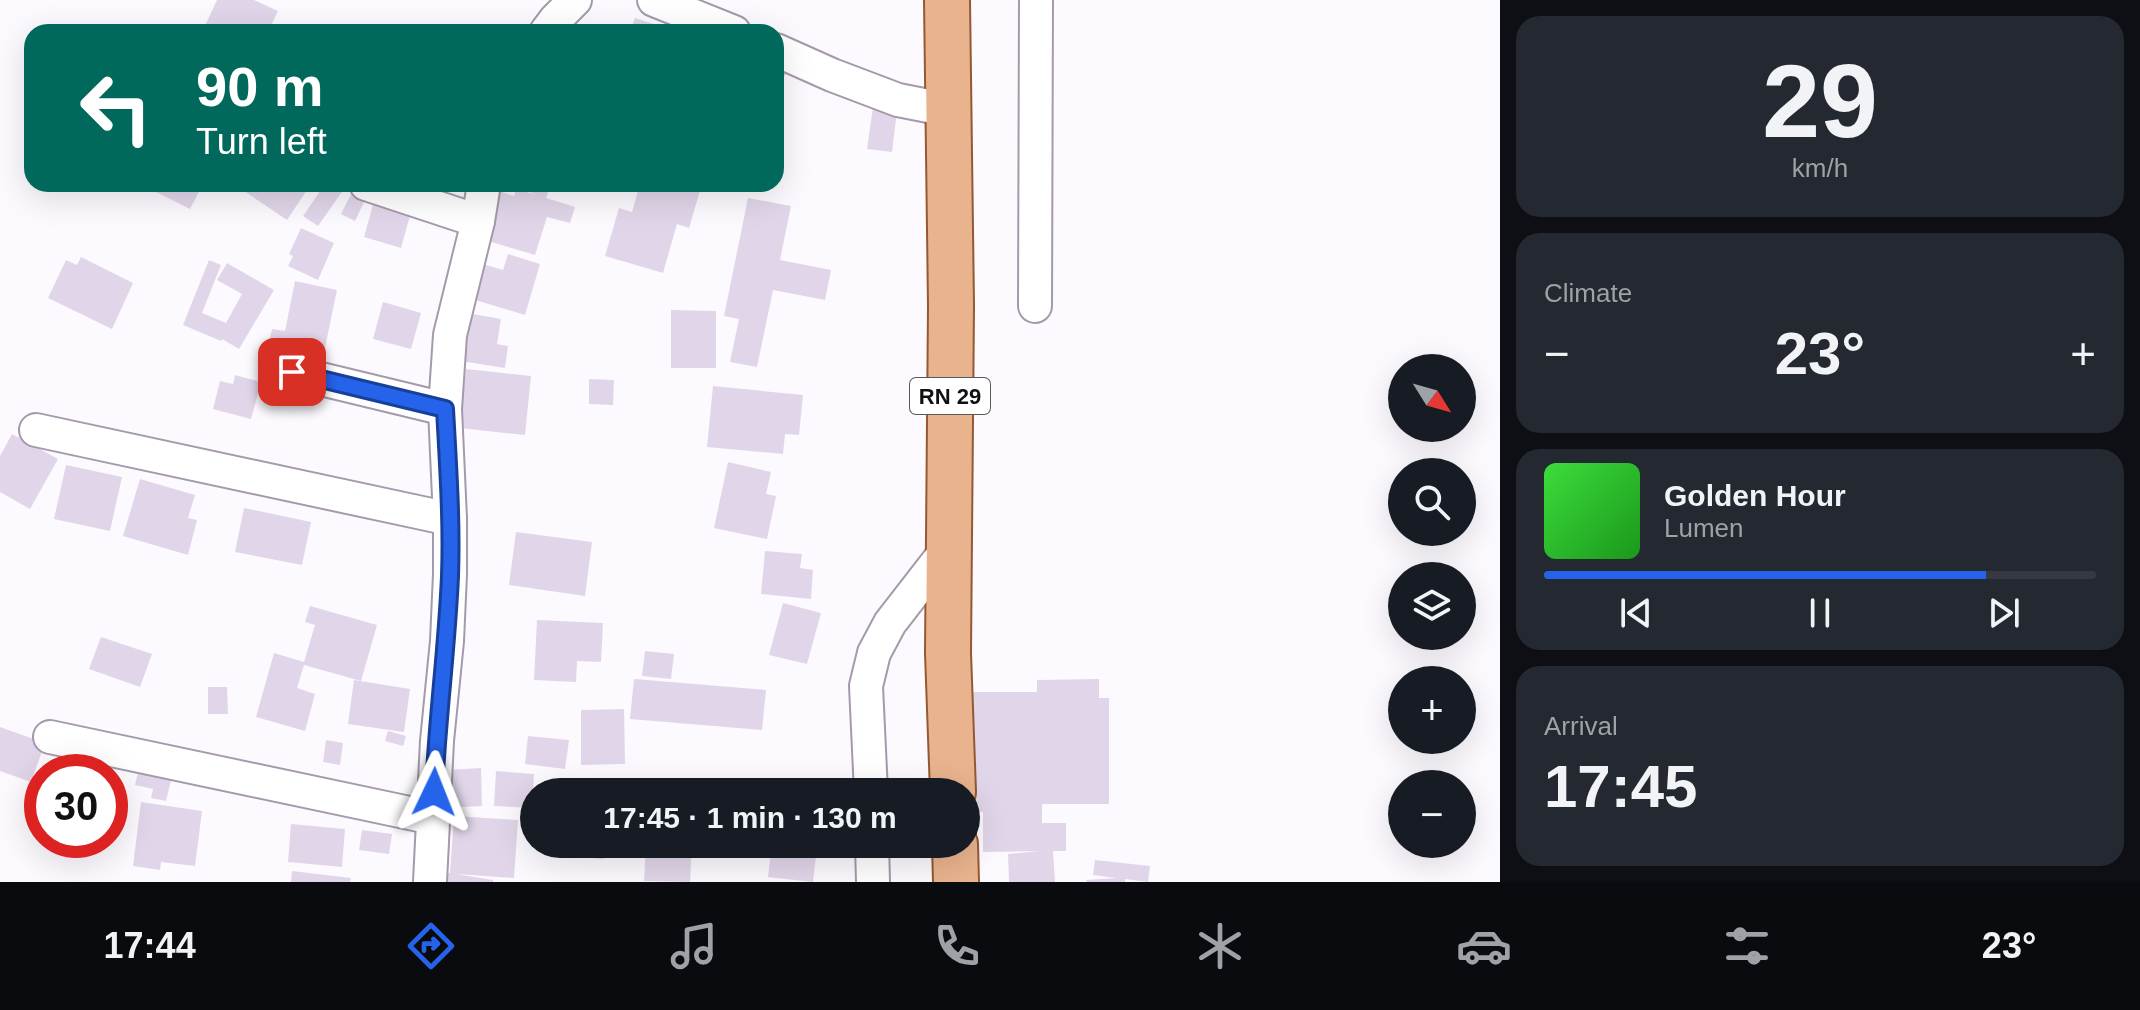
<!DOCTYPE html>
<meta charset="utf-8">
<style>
body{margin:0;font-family:Arial,sans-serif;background:#242831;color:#f1f3f6;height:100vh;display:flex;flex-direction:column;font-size:30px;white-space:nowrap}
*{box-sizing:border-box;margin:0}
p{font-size:26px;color:#9ea1a6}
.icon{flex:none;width:44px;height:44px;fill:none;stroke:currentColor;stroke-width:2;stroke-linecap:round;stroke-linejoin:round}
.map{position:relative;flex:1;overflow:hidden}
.sheet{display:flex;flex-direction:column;gap:16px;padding:16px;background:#0d0f14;width:640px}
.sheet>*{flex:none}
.hud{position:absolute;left:24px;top:24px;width:760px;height:168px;border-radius:24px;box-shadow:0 8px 32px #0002;background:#00695c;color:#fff;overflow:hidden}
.needle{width:52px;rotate:127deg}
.buttons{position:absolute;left:1388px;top:354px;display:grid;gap:16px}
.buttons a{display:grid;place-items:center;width:88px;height:88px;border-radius:50%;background:#171b24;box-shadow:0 8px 32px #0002;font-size:40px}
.speed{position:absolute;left:24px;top:754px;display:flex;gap:16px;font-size:40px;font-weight:700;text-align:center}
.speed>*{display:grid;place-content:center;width:104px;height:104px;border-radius:50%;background:#171b24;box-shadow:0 8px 32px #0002;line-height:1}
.speed .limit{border:12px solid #d22;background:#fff;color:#111}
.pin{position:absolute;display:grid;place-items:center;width:68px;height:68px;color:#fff;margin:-34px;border-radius:16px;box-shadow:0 4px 12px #0006}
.me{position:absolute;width:88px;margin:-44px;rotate:2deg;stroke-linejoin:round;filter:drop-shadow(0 0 6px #0008)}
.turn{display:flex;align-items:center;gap:28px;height:168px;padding:0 40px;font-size:36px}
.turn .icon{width:104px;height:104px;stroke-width:2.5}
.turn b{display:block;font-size:56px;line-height:68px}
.big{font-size:60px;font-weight:700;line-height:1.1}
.sheet .widget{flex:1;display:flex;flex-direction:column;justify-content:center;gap:12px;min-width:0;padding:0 28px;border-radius:24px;background:#242831}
.sheet .dial{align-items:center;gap:0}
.dial b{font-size:104px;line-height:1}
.song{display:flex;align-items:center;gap:24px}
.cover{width:96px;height:96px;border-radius:12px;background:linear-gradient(135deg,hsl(120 70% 55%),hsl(120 70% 35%))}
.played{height:8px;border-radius:4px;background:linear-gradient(90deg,#2563eb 80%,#363941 80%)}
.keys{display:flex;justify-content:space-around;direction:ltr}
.heat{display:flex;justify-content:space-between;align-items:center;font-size:44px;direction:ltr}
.trip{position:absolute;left:520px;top:778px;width:460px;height:80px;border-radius:40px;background:#171b24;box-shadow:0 8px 32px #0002;font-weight:700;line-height:80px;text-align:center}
.menu{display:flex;height:128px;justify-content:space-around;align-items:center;background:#090b0e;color:#9ea1a6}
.menu .icon{width:56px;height:56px}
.menu .on{color:#2563eb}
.menu b{font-size:36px;color:#f1f3f6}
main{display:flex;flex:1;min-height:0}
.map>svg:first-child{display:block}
</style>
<main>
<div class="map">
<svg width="1500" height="882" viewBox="0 0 1500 882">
<rect width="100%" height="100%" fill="#fcfafe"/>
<g fill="#e1d6e9">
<path d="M217,0H254L278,11L268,32H212L204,28Z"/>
<path d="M635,18L669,29L668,32H630Z"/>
<path d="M776,68L786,73L776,94Z"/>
<path d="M873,107L897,111L892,152L867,149Z"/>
<path d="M145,184H203L190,209L144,186Z"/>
<path d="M240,184H311L287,220L238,187Z"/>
<path d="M325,184H336L344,189L318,226L303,216Z"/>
<path d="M511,184H551L546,198L575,207L570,223L547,217L535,255L481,239L496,190L514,196L516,189L537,195Z"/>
<path d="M640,184H702L689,228L677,224L663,273L605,256L619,208L632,212Z"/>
<path d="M351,194L365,200L355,221L341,214Z"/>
<path d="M748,198L791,206L780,260L831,270L825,300L773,290L757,367L730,362L739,319L724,316Z"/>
<path d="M374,201L411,212L401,248L364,237Z"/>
<path d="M301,228L334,243L318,280L288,266L293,256L289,254Z"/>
<path d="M508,254L540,264L525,315L472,299L483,264L503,270Z"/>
<path d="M81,257L133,283L112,329L48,298L66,260L77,265Z"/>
<path d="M209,260L221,265L202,313L226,323L242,294L217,280L227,263L274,290L239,349L222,339L221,341L183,325Z"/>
<path d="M295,281L337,290L323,357L268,347L272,329L285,331Z"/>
<path d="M383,302L421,313L411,349L373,339Z"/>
<path d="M671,310L716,311V368H671Z"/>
<path d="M461,312L501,319L497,344L508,346L505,368L454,360Z"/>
<path d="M466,369L531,376L525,435L460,428Z"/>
<path d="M235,375L261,382L251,419L213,409L220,381L233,384Z"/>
<path d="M589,379L614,380L613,405L589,404Z"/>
<path d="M713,386L803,395L799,435L785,434L783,454L707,447Z"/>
<path d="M12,434L58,459L30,509L0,492V456Z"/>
<path d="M728,462L771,472L766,494L776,496L767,539L714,528Z"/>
<path d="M66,465L122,477L110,531L54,519Z"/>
<path d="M140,479L195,495L188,518L197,520L188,555L123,536Z"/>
<path d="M244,508L311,522L302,565L235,552Z"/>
<path d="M516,532L592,542L585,596L509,585Z"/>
<path d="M765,551L802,554L800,568L813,570L811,599L761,594Z"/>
<path d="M783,603L821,613L807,664L769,655Z"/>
<path d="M310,606L377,625L361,681L304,665L297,688L315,694L305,731L256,717L274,653L304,662L315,625L305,622Z"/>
<path d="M537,620L603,623L601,662L577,661L576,682L534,680Z"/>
<path d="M101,637L152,654L140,687L89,669Z"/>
<path d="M645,651L674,654L671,679L642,676Z"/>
<path d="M634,679L766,690L762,730L630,719Z"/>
<path d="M1099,679V698H1109V804H1042V823H1066V851H1053L1055,882H1009L1008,854L1040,851L983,852V812H972V692H1037V680Z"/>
<path d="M354,680L410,689L404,732L348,724Z"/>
<path d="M208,687H227L228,714H208Z"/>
<path d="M624,709L625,764L581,765V710Z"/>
<path d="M0,727L45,743L31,782L0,771Z"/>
<path d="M388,731L406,736L403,746L385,741Z"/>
<path d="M528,736L569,740L565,769L525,764Z"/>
<path d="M326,740L343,743L340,765L323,762Z"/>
<path d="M140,764L173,772L166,801L151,798L153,789L135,785Z"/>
<path d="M481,768L482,806L439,808L446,770Z"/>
<path d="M496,771L534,774L532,808L494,806Z"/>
<path d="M141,802L202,811L195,866L161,862L160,870L133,866Z"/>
<path d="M454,816L518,820L514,878L456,874L493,880V882H442L444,872L450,873Z"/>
<path d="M291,824L345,829L342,867L288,862Z"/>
<path d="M362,830L392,834L389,854L359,850Z"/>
<path d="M553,844H606L604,859L552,855Z"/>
<path d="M646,844H692L690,882L644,881Z"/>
<path d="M771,851L816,856L813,882L768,877Z"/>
<path d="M1095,860L1150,866L1148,882L1125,879V882H1087L1086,880L1116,878L1093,875Z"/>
<path d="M292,871L351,878L350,882H291Z"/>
</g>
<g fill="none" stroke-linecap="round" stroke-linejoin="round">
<defs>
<g id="street">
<path d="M654,0L734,32"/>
<path d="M546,32L555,20L575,0"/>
<path d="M776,50L832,75L898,100L949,110"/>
<path d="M366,184L478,221"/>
<path d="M1035,306L1036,0"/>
<path d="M292,372L445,409"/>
<path d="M36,430L450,519"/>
<path d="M50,737L433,818"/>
<path d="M871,792L866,686L874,653L890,623L949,547"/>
<path d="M872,844L873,882"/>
<path d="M430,882L437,741L447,641L450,574V519L445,409L450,335L478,221L484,184"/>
</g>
<g id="primary">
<path d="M947,0L951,306L948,653L953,792"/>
<path d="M955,844L956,882"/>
</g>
</defs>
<use href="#street" stroke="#a59aac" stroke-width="36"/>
<use href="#primary" stroke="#945933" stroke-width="48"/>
<use href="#street" stroke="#fff" stroke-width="32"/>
<use href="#primary" stroke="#e9b38e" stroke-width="44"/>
</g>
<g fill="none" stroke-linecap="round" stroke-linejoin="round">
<defs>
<path id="route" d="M292,372L445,409C448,465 452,521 450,576C447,648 437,720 434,792"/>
</defs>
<use href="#route" stroke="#184099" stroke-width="20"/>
<use href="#route" stroke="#2563eb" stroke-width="14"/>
</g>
<g text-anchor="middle" stroke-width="8" stroke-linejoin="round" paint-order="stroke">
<rect fill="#fff" stroke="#5a575c" stroke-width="2" x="910" y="378" width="80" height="36" rx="6"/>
<g font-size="22" font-weight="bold" fill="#130f16">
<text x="950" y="404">RN 29</text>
</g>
</g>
</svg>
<div class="buttons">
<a><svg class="needle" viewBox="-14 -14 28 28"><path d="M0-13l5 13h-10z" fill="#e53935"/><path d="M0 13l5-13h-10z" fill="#9ea1a6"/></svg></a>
<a><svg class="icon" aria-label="search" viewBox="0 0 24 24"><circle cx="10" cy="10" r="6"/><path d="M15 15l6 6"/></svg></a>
<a><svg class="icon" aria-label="layers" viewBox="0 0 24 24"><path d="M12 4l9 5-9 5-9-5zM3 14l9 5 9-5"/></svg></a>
<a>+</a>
<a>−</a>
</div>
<div class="speed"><div class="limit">30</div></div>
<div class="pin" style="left:292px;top:372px;background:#d93025"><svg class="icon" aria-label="arrive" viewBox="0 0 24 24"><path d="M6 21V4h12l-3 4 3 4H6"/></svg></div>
<svg class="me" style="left:434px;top:792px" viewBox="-20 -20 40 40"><path d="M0-17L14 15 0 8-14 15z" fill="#2563eb" stroke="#fff" stroke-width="4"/></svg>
<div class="trip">17:45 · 1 min · 130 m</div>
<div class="hud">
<div class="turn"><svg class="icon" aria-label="left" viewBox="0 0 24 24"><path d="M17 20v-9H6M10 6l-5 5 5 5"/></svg><div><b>90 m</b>Turn left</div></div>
</div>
</div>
<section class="sheet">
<div class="widget dial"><b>29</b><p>km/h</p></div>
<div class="widget"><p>Climate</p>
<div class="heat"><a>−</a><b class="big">23°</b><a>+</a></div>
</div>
<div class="widget">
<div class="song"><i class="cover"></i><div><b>Golden Hour</b><p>Lumen</p></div></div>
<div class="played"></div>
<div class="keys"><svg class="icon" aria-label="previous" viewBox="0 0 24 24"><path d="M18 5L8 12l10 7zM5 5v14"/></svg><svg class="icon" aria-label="pause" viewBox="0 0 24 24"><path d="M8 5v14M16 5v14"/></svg><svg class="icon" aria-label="next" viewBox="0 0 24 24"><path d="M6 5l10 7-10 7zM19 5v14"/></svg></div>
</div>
<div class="widget"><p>Arrival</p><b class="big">17:45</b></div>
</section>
</main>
<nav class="menu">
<b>17:44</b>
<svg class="icon on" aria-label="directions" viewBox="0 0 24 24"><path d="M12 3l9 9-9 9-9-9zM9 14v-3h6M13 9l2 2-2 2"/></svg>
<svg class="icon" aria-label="music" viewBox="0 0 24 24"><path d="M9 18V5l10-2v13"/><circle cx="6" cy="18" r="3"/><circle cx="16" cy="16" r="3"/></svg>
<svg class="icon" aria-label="phone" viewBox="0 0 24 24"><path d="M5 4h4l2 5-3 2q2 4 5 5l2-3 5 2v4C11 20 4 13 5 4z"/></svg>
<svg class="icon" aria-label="climate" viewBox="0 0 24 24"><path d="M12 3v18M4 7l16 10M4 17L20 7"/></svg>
<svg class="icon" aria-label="car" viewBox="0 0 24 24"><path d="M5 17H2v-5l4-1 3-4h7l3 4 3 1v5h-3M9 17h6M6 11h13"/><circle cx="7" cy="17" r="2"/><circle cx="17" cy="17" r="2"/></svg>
<svg class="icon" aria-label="filters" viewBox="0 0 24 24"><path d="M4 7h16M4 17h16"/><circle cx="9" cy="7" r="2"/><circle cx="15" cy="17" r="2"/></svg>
<b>23°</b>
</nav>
